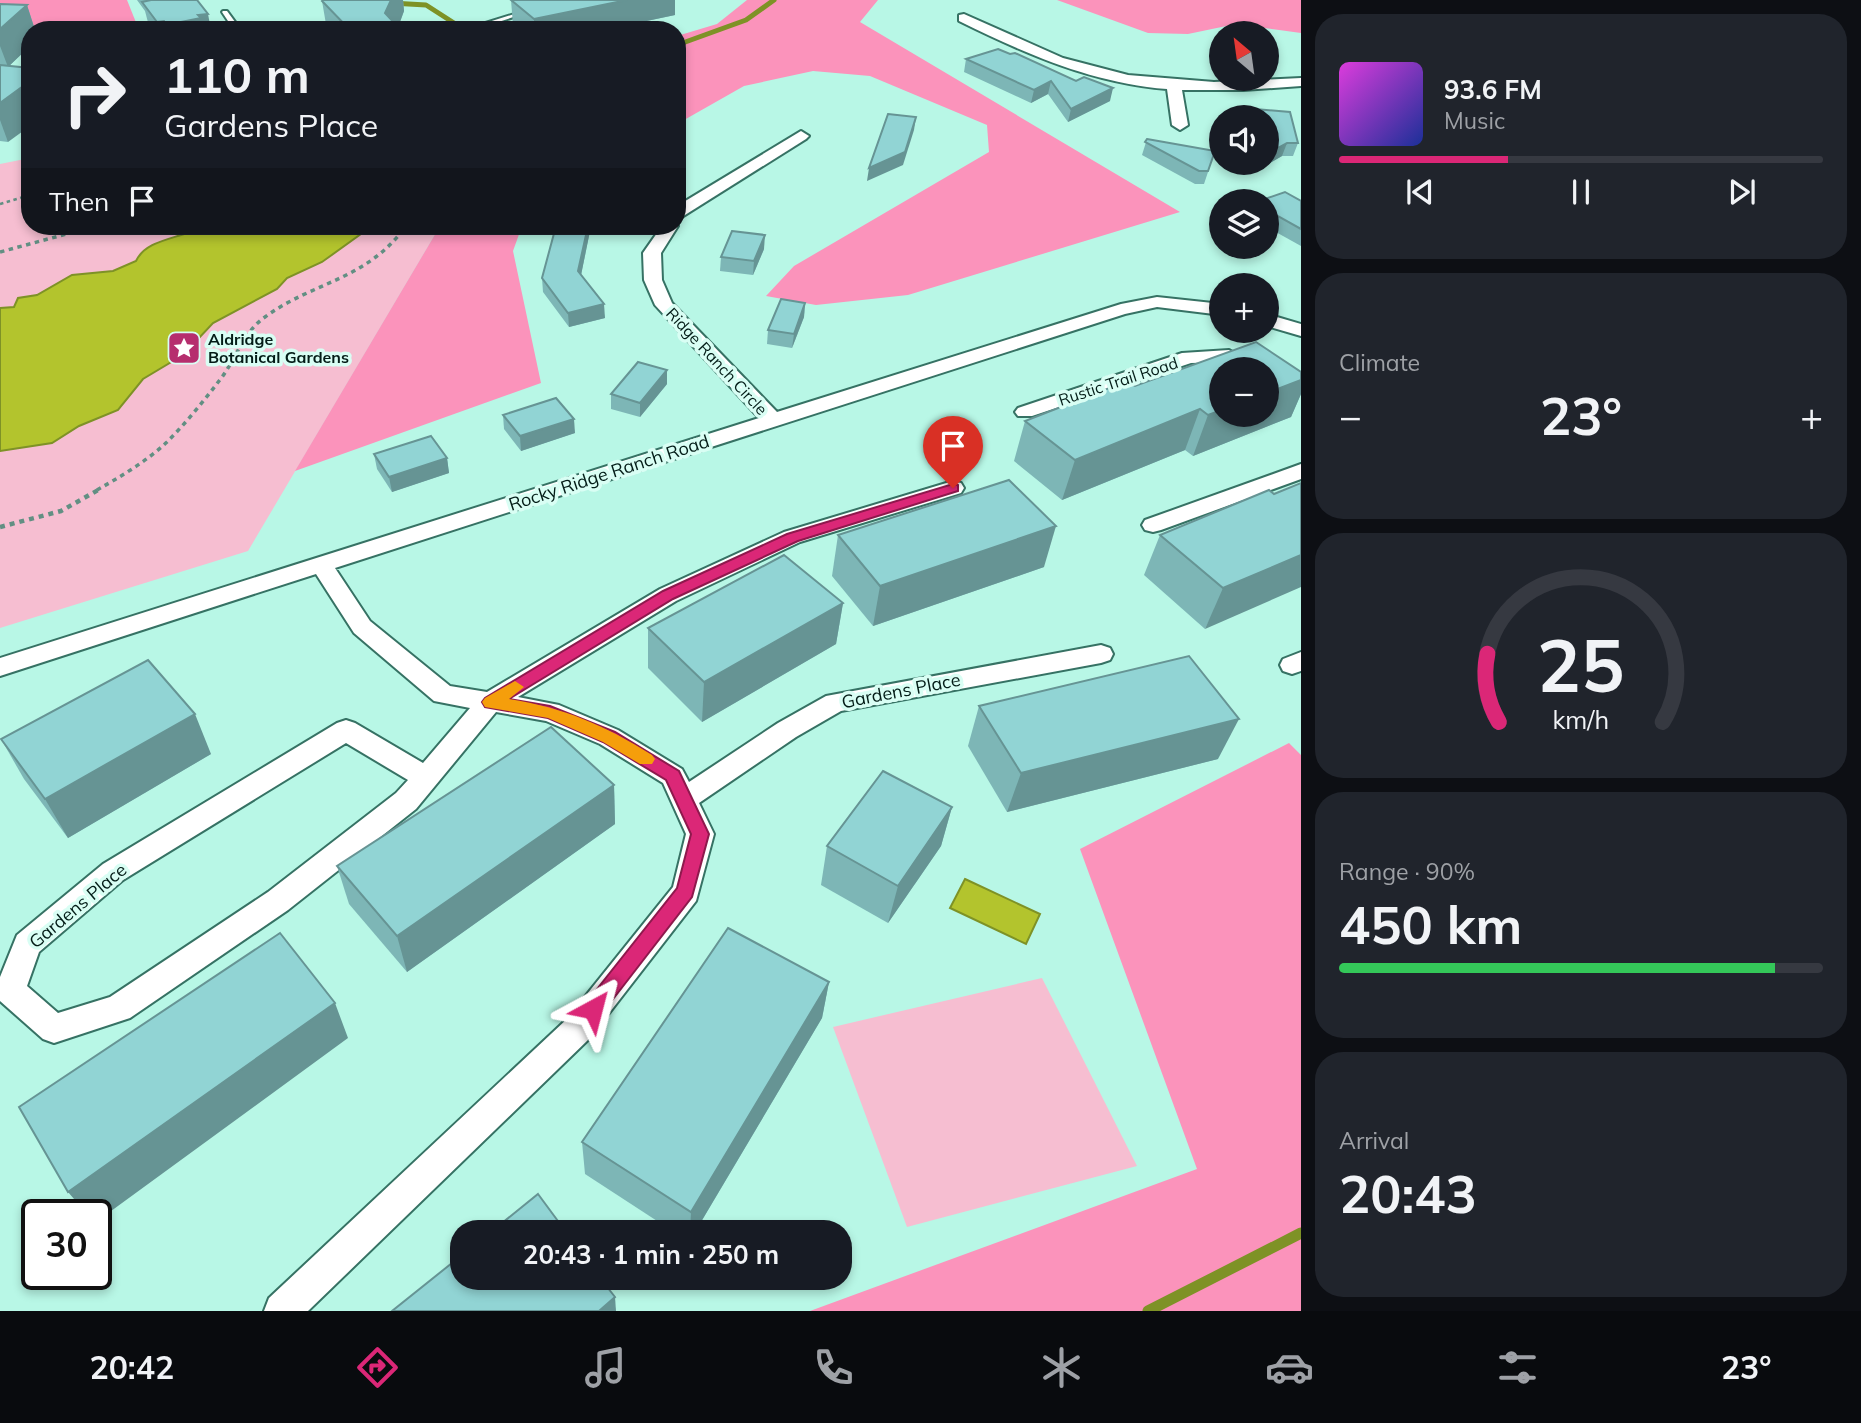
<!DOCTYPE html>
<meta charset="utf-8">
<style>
body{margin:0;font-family:Mulish,sans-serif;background:#20242c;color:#f1f3f6;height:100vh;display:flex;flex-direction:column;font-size:26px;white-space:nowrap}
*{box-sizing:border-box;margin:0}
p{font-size:23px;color:#9ea1a6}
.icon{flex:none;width:38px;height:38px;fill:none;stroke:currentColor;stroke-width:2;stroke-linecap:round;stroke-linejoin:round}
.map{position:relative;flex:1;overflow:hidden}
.side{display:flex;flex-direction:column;gap:14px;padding:14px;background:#0d0f14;width:560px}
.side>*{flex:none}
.top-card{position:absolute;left:21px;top:21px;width:665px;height:214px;border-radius:28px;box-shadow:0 4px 10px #0003;background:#171b24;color:#f1f3f6;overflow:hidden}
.needle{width:46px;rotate:331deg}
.fabs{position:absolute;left:1209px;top:21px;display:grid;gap:14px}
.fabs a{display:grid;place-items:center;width:70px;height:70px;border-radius:50%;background:#171b24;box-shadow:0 4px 10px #0003;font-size:35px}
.speed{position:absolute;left:21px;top:1199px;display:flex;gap:14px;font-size:35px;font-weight:700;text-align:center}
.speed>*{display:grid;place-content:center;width:91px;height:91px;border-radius:50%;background:#171b24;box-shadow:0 4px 10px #0003;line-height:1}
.speed .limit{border:4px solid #111;border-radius:10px;background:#fff;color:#111}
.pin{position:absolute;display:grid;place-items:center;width:60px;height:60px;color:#fff;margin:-72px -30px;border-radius:50% 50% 50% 0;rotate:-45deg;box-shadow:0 0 7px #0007}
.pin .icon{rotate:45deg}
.me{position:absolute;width:77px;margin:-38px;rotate:38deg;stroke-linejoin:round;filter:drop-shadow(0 0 5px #0008)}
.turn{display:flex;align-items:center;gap:24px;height:147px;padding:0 28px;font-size:32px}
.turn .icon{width:91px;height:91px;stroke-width:2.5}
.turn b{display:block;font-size:49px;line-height:60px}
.then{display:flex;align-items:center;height:66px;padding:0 28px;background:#0003;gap:14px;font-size:26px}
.big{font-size:52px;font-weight:700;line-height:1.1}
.side .widget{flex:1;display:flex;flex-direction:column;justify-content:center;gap:10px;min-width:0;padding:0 24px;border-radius:28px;background:#20242c}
.side .dial{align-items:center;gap:0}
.dial svg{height:182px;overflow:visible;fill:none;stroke:#363941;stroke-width:7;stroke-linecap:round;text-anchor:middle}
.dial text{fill:#f1f3f6;stroke:none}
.song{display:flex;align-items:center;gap:21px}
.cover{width:84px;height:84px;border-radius:10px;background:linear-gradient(135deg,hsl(300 70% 55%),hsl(230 70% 35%))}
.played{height:7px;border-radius:4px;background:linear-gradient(90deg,#db2777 35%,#363941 35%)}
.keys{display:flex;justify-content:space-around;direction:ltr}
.heat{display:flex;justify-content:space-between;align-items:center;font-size:38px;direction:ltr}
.charge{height:10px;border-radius:5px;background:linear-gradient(90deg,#34c759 90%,#363941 0)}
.trip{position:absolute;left:450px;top:1220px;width:402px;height:70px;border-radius:28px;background:#171b24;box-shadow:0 4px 10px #0003;font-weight:700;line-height:70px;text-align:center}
.dock{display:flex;height:112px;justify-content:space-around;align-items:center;background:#090b0e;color:#9ea1a6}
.dock .icon{width:49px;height:49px}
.dock .current{color:#db2777}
.dock b{font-size:32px;color:#f1f3f6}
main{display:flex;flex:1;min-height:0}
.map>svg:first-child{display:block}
</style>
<main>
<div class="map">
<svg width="1301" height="1311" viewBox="0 0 1301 1311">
<rect width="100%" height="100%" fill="#b8f7e6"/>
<g fill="#f6bed1">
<path d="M30,158V226H440L248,551L0,628V164Z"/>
<path d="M1042,978L1137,1166L907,1227L833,1027Z"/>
</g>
<g fill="#fb93bb">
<path d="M0,0H127L139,30H30L0,19Z"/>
<path d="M747,0H878L860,22L1180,212L908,295L816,305L766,296L794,266L989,152L987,125L870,76L813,71L744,86L677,124V36L717,24Z"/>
<path d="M1057,0H1301V33L1236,24L1188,34L1148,33Z"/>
<path d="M440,226H522L513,251L541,383L295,471Z"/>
<path d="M1289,743L1301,755V1311H810L1197,1169L1080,849Z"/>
</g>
<g fill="#b3c42d" stroke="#7e9226" stroke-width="2">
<path d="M195,226H372L322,262L287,278L277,289L213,323L183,355L143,379L118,410L79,426L52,443L0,451V308L14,307L18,298L37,295L72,275L113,271L136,261C146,240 176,239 194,230Z"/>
<path d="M965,879L1040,914L1026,944L950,908Z"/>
</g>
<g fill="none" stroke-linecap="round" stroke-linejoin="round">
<g stroke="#7e9226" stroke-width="5">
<path d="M391,3L426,5L454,23"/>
<path d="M677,45L746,20L774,0"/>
</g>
<path stroke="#7e9226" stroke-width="11" d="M1148,1311L1301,1233"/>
<defs>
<g id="lane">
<path d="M223,11H227L241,30H234L222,12Z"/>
<path d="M524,11L529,12L474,30H463Z"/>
</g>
<g id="street">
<path d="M964,14L1063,58L1128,75L1214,82L1301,78V86L1243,90H1182L1188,125L1180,130L1172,125L1167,89C1092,83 1026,54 959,21V15Z"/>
<path d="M801,131L809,136L806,139L677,220V206Z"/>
<path d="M677,224L678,226L661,253L662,280L672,303L777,412L1121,304L1157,297L1222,304V315L1157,307L1125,314L335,568L370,621L450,686L487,692L660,589L784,532L953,481L961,483L964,488L961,493L800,542L676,601L518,697L559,705L618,730L682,769L689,782L778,723L826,696L1101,645L1110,648L1113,654L1110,660L1101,663L841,711L796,737L699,803L714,834L696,901L589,1039L308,1311H264L269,1298L567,1019L673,887L686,834L663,783L600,744L546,721L496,712L416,809L288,910L130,1018L54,1043L43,1039L0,1001V977L17,935L103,864L337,723L346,720L355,723L423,763L470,708L434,701L354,633L316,574L0,676V658L759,418L655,305L644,280L643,253L662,226ZM346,743L408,780L396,793L268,892L110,997L58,1013L27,986L39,952L123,880Z"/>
<path d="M1267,314L1301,324V336L1267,326Z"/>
<path d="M1229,350L1261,369H1238L1225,362L1191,363L1032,416H1018L1015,412L1018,408L1182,353Z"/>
<path d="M1301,464V479L1161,530L1153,532L1145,530L1142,525L1145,520Z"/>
<path d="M1301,652V671L1292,674L1283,671L1280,665L1283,659Z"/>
</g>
</defs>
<use href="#lane" stroke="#367264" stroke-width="4"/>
<use href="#street" stroke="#367264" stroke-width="4"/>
<path stroke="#628f83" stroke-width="2.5" stroke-dasharray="3.5 3.5" stroke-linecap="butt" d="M0,204L30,195"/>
<g stroke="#628f83" stroke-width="3.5" stroke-dasharray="4.5 4.5" stroke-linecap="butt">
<path d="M0,252L96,226"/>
<path d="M97,490C120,477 147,461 167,442C185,424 203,402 219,381C236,360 242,333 265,317C314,281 366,281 406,226"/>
</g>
<path stroke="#628f83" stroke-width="4.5" stroke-dasharray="5 5" stroke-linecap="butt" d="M0,527L61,511L100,489"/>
<use href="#lane" fill="#fff" fill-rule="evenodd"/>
<use href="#street" fill="#fff" fill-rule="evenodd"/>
</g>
<g fill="#7db6b6">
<path d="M137,0H197L211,30H150L145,11Z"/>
<path d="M323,0H403L404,11L398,27L401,30H327L322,1Z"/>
<path d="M511,0L675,15L604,30H518L513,25Z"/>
<path d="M0,4L27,5L35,30H30V46L9,66L8,142L0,141Z"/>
<path d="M998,49L1110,101L1068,122L1048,94L1031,103L964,72L966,59Z"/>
<path d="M1255,109L1290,112L1298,143L1293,156H1282L1260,169L1258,163H1267V117H1252Z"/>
<path d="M1147,139L1215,151L1204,184H1195L1142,155Z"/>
<path d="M1267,201H1301V246L1267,227Z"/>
<path d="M556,226H591L581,275L605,318L569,327L543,292L542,278Z"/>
<path d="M764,249L753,275L720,271L721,257Z"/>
<path d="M805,303L804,317L792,348L767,344L768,330Z"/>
<path d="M1301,372V394L1291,417L1193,456L1185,450L1062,500L1014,461L1025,421L1135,386Z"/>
<path d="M667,384L640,417L611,409V394Z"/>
<path d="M503,415L575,433L521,451L504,429Z"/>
<path d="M374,454L447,458L449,473L392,492L377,469Z"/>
<path d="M1274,494L1205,629L1144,575L1160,535Z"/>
<path d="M838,535L1044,567L873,626L832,576Z"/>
<path d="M843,603L836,644L702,722L648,668V628Z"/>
<path d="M979,706L1218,759L1007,812L968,746Z"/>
<path d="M1,739L211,754L68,838L24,779Z"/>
<path d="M614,785L615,824L407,972L349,904L337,866Z"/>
<path d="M952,807L941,846L888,923L821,885L827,846Z"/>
<path d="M829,982L822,1018L695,1232H674L585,1174L582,1142Z"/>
</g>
<g fill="#669494">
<path d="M391,0H403L404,11L397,30L385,13Z"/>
<path d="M627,0H675V15L604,30H534V19Z"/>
<path d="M27,5L35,30H30V46L8,67L0,46V29Z"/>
<path d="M208,14L211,30H168L166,25L198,15Z"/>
<path d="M164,21L166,30H159L157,22Z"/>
<path d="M30,81V126L8,142L0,120V103Z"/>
<path d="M1051,81L1048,94L1031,103L1034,90Z"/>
<path d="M1113,88L1110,101L1068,122L1071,109Z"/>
<path d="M916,117L914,130L903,165L867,181L869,168Z"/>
<path d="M1287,143L1282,156L1260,169L1262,163H1267V154Z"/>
<path d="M588,226H591L579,285L578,271Z"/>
<path d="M765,235L764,249L753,275L754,261Z"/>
<path d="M805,303L804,317L792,348L794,334Z"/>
<path d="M604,304L605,318L569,327L568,313Z"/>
<path d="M667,370V384L640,417V403Z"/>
<path d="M1301,380V394L1291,417L1193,456L1208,415L1222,410V415H1267V393Z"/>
<path d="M1200,409L1185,450L1062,500L1075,460Z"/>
<path d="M574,419L575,433L521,451L520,436Z"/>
<path d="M447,458L449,473L392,492L389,477Z"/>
<path d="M1056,526L1044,567L873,626L880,586Z"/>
<path d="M1301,555V587L1205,629L1223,588Z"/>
<path d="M843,603L836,644L702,722L704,682Z"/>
<path d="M195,714L211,754L68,838L45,799Z"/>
<path d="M1239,719L1218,759L1007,812L1021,773Z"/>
<path d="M614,785L615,824L407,972L397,936Z"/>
<path d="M952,807L941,846L888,923L898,886Z"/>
<path d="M829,982L822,1018L695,1232H690L691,1212Z"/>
<path d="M335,1003L348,1038L96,1222V1214H87L68,1192Z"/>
<path d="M615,1297L616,1311H599Z"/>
</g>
<g fill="#91d4d4" stroke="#669494" stroke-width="2">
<path d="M151,0H197L208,14L198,15L201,18L166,25L164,21L157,22L142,2Z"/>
<path d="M323,0H391L385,13L401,30H350L322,1Z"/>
<path d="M511,0H627L534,19Z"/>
<path d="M0,4L27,5L0,29Z"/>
<path d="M998,49L1010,54L1015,53L1076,81L1084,77L1113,88L1071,109L1051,81L1034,90L966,59Z"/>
<path d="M0,65L30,68V81L0,103Z"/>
<path d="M1255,109L1290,112L1298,143H1287L1267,154V117H1256Z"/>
<path d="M888,114L916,117L905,152L869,168Z"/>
<path d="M1147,139L1215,151L1208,171H1199L1145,142Z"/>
<path d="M1285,192L1301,201V229L1267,210V201H1259Z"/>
<path d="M556,226H588L578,271L604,304L568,313L542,278Z"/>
<path d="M732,231L765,235L754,261L721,257Z"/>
<path d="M781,299L805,303L794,334L768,330Z"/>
<path d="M1256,342L1301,372V380L1267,393V369H1222V410L1208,415L1200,409L1075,460L1025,421L1127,381L1135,386Z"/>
<path d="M638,362L667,370L640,403L611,394Z"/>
<path d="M556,398L574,419L520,436L503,415Z"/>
<path d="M431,436L447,458L389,477L374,454Z"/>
<path d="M1009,480L1056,526L880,586L838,535Z"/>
<path d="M1301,483V555L1223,588L1160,535L1269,490L1274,494Z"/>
<path d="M784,555L843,603L704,682L648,628Z"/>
<path d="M1189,656L1239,719L1021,773L979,706Z"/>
<path d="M148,660L195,714L45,799L1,739Z"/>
<path d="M551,727L614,785L397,936L337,866Z"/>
<path d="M883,771L952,807L898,886L827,846Z"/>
<path d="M728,928L829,982L691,1212L582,1142Z"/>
<path d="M280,933L335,1003L68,1192L19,1107Z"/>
<path d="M538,1194L566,1232H491Z"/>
<path d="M462,1255V1278H600L615,1297L599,1311H392Z"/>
</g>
<path fill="#db2777" stroke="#8e194d" stroke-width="2" d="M953,484L958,485V491L798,541L673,599L509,699L550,706L615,732L679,771L709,834L692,897L600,1016L593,1018L586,1016L583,1009L586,1003L677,888L691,834L666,780L603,742L548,718L485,707L482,702L485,698L663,591L787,534Z"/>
<path fill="#f59e0b" d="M515,681L524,687L509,699C565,708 604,725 652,755L655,759L652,764H640L603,742L548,718L485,707L482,702L485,698Z"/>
<defs>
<symbol id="sight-square" viewBox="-11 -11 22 22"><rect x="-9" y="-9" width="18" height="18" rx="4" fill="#b62e6e" stroke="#d9fef4"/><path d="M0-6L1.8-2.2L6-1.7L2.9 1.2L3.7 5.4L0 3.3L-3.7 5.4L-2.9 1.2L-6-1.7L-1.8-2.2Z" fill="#fff"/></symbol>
</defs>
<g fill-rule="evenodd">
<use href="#sight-square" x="165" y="329" width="38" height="38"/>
</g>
<g text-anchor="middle" stroke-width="7" stroke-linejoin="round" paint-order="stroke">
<g font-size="16" font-weight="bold" fill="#031c17" stroke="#d9fef4" text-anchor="start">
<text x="208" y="345">Aldridge<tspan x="208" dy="18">Botanical Gardens</tspan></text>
</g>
<g font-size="16" fill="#031c17" stroke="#d9fef4">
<text transform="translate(717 361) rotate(47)" y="6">Ridge Ranch Circle</text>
<text transform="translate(1118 381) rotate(-18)" y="6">Rustic Trail Road</text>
</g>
<g font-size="18" fill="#031c17" stroke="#d9fef4">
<text transform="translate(609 473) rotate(-18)" y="6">Rocky Ridge Ranch Road</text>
<text transform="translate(901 691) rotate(-11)" y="6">Gardens Place</text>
<text transform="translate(78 906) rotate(-40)" y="6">Gardens Place</text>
</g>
</g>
</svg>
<div class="fabs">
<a><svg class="needle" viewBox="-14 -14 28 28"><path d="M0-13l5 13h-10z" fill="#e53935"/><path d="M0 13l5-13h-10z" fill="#9ea1a6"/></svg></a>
<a><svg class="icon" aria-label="sound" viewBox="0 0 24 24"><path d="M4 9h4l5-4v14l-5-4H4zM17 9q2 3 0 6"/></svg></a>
<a><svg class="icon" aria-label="layers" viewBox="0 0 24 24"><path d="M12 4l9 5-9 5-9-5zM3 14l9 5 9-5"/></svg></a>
<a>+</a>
<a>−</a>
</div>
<div class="speed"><div class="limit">30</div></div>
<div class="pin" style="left:953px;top:488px;background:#d93025"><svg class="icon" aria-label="arrive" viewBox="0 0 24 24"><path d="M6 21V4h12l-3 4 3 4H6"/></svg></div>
<svg class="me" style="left:593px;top:1009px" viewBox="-20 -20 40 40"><path d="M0-17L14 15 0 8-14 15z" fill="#db2777" stroke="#fff" stroke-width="4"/></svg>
<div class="trip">20:43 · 1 min · 250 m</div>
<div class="top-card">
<div class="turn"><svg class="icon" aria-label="right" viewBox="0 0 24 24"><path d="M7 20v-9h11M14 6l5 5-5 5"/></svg><div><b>110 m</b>Gardens Place</div></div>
<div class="then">Then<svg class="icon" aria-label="arrive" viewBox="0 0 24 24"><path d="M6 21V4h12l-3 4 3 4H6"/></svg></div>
</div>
</div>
<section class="side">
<div class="widget">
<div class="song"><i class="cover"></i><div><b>93.6 FM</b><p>Music</p></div></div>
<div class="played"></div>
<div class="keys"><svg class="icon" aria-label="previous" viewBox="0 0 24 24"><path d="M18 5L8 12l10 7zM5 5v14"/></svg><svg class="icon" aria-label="pause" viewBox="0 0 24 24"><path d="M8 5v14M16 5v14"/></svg><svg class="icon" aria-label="next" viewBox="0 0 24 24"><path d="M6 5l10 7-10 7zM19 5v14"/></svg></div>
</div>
<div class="widget"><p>Climate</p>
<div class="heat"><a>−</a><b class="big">23°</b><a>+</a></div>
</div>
<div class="widget dial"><svg viewBox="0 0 100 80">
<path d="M14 69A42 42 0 1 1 86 69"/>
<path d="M14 69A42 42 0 0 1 9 39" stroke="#db2777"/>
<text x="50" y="56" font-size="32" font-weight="700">25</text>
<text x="50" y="72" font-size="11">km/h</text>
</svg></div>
<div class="widget"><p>Range · 90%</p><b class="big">450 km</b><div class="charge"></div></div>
<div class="widget"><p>Arrival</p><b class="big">20:43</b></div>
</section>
</main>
<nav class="dock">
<b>20:42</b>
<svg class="icon current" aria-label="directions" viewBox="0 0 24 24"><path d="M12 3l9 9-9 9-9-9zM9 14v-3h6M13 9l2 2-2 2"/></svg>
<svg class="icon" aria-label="music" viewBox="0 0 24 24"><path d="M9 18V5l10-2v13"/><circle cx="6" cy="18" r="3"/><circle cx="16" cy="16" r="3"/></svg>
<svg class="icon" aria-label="phone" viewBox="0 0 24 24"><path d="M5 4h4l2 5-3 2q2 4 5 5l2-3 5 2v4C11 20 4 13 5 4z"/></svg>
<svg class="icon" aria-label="climate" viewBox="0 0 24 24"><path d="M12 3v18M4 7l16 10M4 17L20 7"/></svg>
<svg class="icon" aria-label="car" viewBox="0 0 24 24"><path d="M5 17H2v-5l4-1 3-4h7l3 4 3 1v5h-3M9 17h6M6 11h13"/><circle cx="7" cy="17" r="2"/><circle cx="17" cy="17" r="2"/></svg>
<svg class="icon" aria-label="filters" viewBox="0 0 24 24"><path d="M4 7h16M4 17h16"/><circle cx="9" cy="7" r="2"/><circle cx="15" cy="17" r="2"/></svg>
<b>23°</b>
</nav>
